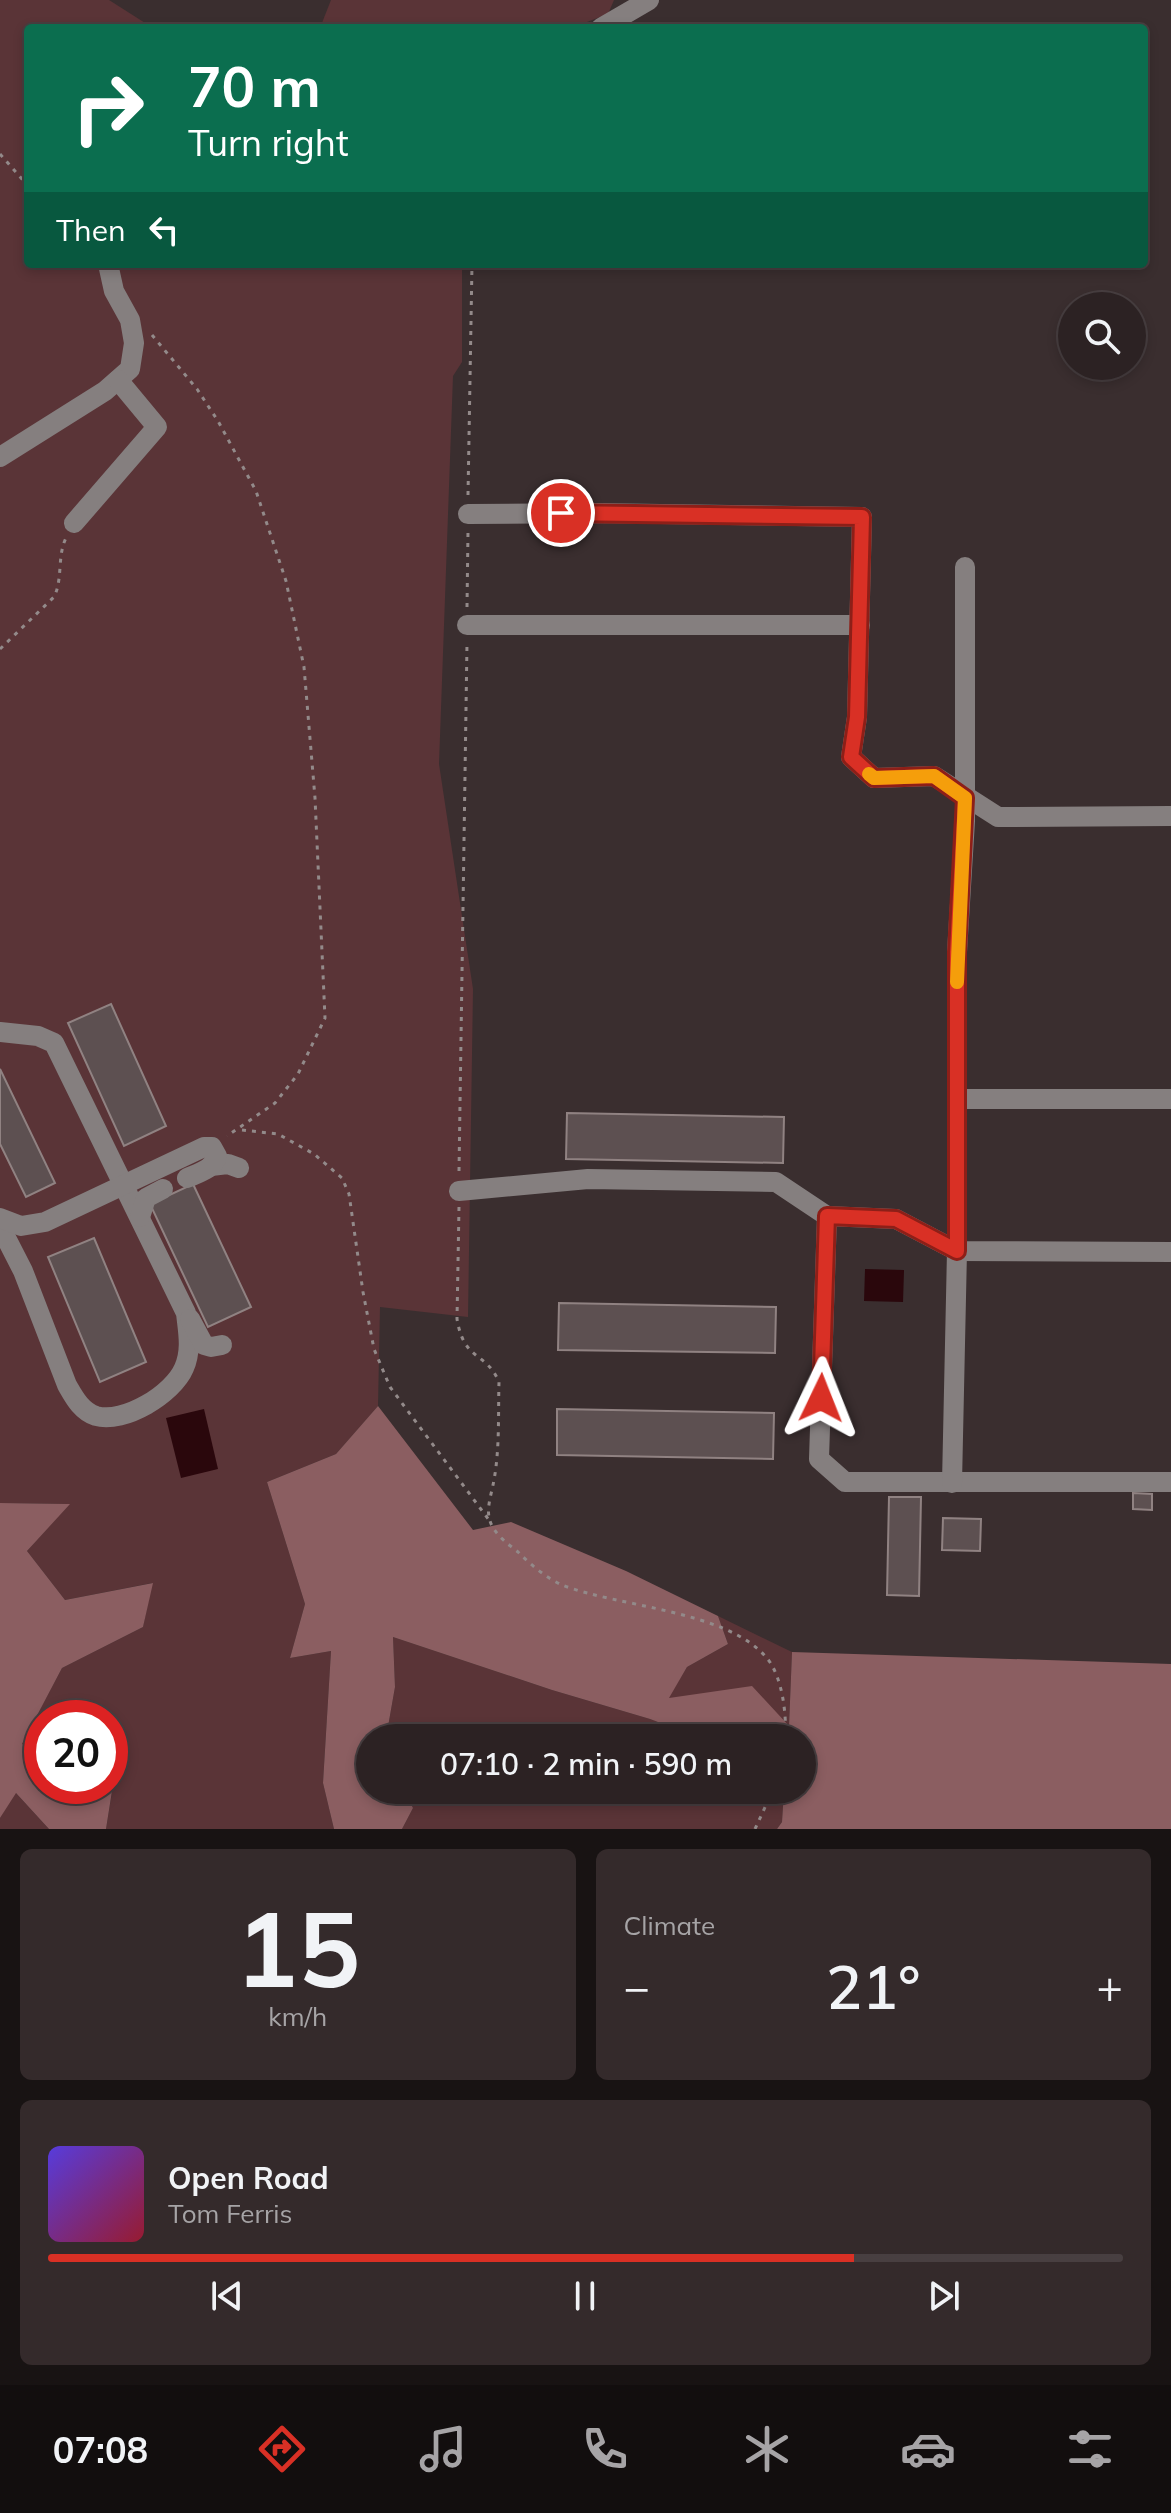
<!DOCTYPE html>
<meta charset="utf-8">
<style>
body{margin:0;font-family:Mulish,sans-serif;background:#342a2b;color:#f1f3f6;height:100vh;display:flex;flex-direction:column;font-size:30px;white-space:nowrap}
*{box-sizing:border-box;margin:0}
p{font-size:26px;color:#a6a4a6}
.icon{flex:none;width:44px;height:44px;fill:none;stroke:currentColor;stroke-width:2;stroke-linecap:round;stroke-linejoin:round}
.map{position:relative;height:1829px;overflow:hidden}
.sheet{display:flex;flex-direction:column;gap:20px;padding:20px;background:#181313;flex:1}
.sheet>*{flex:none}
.hud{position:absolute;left:24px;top:24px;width:1124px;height:244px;border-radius:8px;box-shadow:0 4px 12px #0003,0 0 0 2px #483f41;background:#0b6e4f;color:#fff;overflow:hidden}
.fabs{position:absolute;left:1058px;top:292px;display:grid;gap:16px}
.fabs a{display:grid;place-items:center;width:88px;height:88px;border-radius:50%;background:#2c2223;box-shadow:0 4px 12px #0003,0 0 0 2px #483f41;font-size:40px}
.speed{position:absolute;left:24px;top:1700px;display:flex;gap:16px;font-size:40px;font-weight:700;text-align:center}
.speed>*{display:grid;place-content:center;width:104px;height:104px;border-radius:50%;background:#2c2223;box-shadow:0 4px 12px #0003,0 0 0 2px #483f41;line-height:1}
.speed .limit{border:12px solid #d22;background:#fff;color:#111}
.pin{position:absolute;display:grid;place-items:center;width:68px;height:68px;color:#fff;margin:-34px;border:4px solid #fff;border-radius:50%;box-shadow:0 2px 8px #0007}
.me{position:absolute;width:88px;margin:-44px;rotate:2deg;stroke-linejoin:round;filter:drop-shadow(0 0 6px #0008)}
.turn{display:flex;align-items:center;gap:28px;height:168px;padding:0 32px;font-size:36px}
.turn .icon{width:104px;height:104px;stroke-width:2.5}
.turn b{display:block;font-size:56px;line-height:68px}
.then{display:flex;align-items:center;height:76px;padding:0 32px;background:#0003;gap:16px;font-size:30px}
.big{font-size:60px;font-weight:600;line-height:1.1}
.sheet .card{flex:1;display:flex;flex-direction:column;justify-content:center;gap:12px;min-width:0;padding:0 28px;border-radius:12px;background:#342a2b}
.sheet .dial{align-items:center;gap:0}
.dial b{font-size:104px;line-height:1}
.song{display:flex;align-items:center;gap:24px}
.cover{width:96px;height:96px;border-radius:12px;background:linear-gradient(135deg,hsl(250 70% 55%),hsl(350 70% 35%))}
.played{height:8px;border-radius:4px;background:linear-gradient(90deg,#d93025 75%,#483f41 75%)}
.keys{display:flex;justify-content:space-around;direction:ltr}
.heat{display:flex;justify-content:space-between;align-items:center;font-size:44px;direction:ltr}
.sheet .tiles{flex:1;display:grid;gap:20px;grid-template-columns:1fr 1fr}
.card:last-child{grid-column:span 2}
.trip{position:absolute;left:356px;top:1724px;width:460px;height:80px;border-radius:40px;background:#2c2223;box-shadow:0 4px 12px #0003,0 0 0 2px #483f41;font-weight:600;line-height:80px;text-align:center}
.tab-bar{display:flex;height:128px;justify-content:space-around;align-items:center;background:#120e0e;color:#a6a4a6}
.tab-bar .icon{width:56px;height:56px}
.tab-bar .current{color:#d93025}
.tab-bar b{font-size:36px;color:#f1f3f6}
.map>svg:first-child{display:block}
</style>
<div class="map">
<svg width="1171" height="1829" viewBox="0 0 1171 1829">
<rect width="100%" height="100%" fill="#3a2e2f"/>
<g fill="#5a3437">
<path d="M0,0H109L153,28H28V264H462V362L453,376L439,764L473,989L468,1317L380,1307L378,1406L336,1454L267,1482L305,1604L290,1658L331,1651L323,1783L334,1829H106L112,1792L101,1786H110V1718H42V1755L21,1745L62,1668L143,1627L152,1583L65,1600L27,1551L69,1504L0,1503Z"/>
<path d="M331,0H614L608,14L571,28H320Z"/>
<path d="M718,1616L792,1652L789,1727L668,1698L687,1667L728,1644Z"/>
<path d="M393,1637L552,1690L650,1719L700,1738H386L395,1687Z"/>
<path d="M404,1790H784L782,1822L777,1829H402L413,1808Z"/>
<path d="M15,1792L49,1829H0V1818Z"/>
</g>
<g fill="#8b5e61">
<path d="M378,1406L473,1530L511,1522L626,1571L718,1616L728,1644L687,1667L669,1698L752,1686L789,1726L792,1652L1171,1664V1829H777L782,1822L784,1790H802V1738H700L650,1719L552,1690L393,1637L395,1687L386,1738H370V1790H404L413,1808L402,1829H334L323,1783L331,1651L290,1658L305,1604L267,1482L336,1454Z"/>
<path d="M0,1503L70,1504L27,1551L65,1600L153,1583L143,1627L62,1668L22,1744L42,1755V1786H101L112,1791L106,1829H49L16,1793L0,1818Z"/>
</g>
<g fill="#2a070c">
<path d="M865,1269L904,1270L903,1302L864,1301Z"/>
<path d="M204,1409L218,1469L181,1478L166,1418Z"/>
</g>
<g fill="#5d5051" stroke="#908282" stroke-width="2">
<path d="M111,1004L166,1126L124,1146L68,1023Z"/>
<path d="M0,1069L55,1183L26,1197L0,1144Z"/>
<path d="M567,1113L784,1117L783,1163L566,1159Z"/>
<path d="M193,1184L251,1307L208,1327L150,1204Z"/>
<path d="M94,1238L146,1362L100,1382L48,1257Z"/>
<path d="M559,1303L776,1307L775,1353L558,1350Z"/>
<path d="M557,1409L774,1413L773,1459L557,1455Z"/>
<path d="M1133,1493L1152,1494V1510L1133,1509Z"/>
<path d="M889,1497H921L919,1596L887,1595Z"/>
<path d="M943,1518L981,1519L980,1551L942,1550Z"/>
</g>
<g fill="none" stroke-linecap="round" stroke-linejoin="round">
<g stroke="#938a8a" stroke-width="3" stroke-dasharray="4 6" stroke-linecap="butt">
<path d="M0,154L28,186"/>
<path d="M152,335L197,389L218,421L256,491L286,581L304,667L315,798L325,1018L298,1074L275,1103L227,1136"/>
<path d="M468,495L472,264"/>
<path d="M467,607L468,531"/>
<path d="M0,649L54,597C63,579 57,556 66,538"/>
<path d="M242,1130L278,1134L314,1154L342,1178L349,1194L363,1292L374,1349L390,1387L489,1520"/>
<path d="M459,1171L467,643"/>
<path d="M459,1207L457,1319C464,1362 486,1351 499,1382C498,1416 500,1452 493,1485C491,1495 486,1510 490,1521C494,1534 508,1544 518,1552C530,1564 546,1578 562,1585C618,1607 725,1610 766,1657C782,1675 787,1714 785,1738"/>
<path d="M755,1829L773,1790"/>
</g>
<g stroke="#857f7f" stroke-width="20">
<path d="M601,28L649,0"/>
<path d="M0,457L105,391L130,369L134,343L130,320L114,291L108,264"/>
<path d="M468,514L592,513L862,517L857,717L851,757L874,778L934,776L998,817L1171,816"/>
<path d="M74,523L157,427L118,380"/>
<path d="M467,625H860"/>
<path d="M0,1032L38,1036L54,1043L186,1313C188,1332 192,1350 184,1368C173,1394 124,1424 96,1416C81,1411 74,1397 67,1385L23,1271L0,1226"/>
<path d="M957,1099H1171"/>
<path d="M211,1166L228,1164L239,1168"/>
<path d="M459,1191L588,1179L776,1182L827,1216L896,1219L957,1251L1171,1252"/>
<path d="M827,1216L819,1459L845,1482H1171"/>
<path d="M140,1217L146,1198L163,1189"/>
<path d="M0,1218L21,1226L45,1222L204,1147H212L217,1156C214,1169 198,1173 187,1178"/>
<path d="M190,1319L204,1345L211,1347L222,1345"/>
<path d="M952,1483L957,1251V952L965,821V567"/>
</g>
</g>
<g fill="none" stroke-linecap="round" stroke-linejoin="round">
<defs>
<path id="route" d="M561,513L862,517L857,717L851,757L874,778L934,776L965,798L957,952V1251L896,1219L827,1216L821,1398"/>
</defs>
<use href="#route" stroke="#8d1f18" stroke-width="20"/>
<use href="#route" stroke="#d93025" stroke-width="14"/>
<path stroke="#f59e0b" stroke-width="14" d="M869,774L874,778L934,776L965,798L957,982"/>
</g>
</svg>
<div class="fabs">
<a><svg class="icon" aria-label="search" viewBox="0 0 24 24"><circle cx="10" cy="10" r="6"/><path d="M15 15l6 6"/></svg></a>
</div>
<div class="speed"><div class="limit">20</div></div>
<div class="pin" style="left:561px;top:513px;background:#d93025"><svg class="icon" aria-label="arrive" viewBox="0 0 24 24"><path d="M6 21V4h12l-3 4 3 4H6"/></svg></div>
<svg class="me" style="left:821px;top:1398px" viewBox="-20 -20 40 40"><path d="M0-17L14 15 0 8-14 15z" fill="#d93025" stroke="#fff" stroke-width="4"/></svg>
<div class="trip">07:10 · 2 min · 590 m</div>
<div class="hud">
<div class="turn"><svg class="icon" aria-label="right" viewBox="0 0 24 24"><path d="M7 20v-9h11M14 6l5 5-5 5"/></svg><div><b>70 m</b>Turn right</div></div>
<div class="then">Then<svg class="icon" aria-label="left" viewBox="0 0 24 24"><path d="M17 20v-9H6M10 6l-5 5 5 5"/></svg></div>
</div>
</div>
<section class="sheet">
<div class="tiles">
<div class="card dial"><b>15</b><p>km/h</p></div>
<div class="card"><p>Climate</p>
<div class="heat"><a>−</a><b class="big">21°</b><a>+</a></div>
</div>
<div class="card">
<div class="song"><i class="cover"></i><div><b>Open Road</b><p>Tom Ferris</p></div></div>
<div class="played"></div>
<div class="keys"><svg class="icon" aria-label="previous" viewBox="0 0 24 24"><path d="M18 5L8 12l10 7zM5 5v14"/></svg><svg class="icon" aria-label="pause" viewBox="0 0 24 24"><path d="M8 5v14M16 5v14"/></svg><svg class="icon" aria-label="next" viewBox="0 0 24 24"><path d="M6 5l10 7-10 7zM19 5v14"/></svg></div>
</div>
</div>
</section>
<nav class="tab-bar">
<b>07:08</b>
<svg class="icon current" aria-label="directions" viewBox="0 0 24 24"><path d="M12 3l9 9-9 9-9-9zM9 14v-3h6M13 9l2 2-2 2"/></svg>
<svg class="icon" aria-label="music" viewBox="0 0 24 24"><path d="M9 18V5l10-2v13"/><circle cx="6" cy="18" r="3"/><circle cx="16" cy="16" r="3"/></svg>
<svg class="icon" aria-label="phone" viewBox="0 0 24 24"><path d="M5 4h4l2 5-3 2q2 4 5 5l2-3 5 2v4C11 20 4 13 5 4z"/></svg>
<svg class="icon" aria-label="climate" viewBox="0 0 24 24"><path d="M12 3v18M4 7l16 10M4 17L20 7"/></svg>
<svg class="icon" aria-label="car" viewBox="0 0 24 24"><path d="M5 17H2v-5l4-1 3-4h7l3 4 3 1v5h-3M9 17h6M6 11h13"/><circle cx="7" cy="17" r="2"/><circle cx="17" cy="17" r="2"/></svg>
<svg class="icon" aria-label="filters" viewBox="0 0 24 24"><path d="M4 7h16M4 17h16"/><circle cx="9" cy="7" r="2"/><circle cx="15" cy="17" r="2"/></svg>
</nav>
